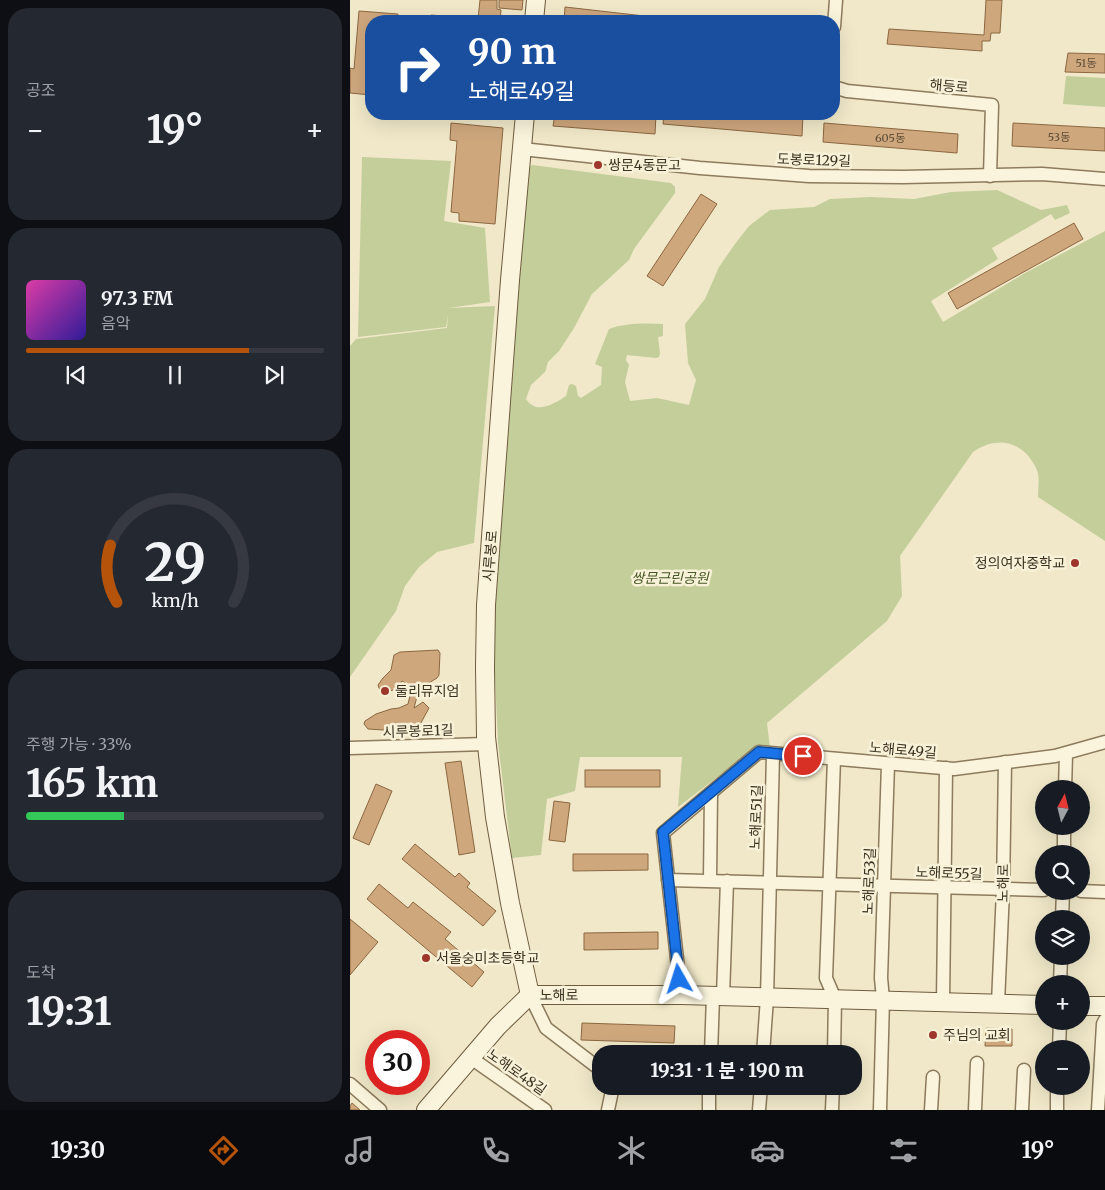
<!DOCTYPE html>
<html lang="ko">
<meta charset="utf-8">
<style>
body{margin:0;font-family:Merriweather,"Noto Sans KR",serif;background:#242831;color:#f1f3f6;height:100vh;display:flex;flex-direction:column;font-size:19px;white-space:nowrap}
*{box-sizing:border-box;margin:0}
p{font-size:16px;color:#9ea1a6}
.icon{flex:none;width:28px;height:28px;fill:none;stroke:currentColor;stroke-width:2;stroke-linecap:round;stroke-linejoin:round}
.map{position:relative;flex:1;overflow:hidden}
.panel{display:flex;flex-direction:column;gap:8px;padding:8px;background:#0d0f14;width:350px}
.panel>*{flex:none}
.top-card{position:absolute;left:15px;top:15px;width:475px;height:105px;border-radius:20px;box-shadow:0 5px 20px #0002;background:#1a4fa0;color:#fff;overflow:hidden}
.needle{width:32px;rotate:7deg}
.controls{position:absolute;left:685px;top:780px;display:grid;gap:10px}
.controls a{display:grid;place-items:center;width:55px;height:55px;border-radius:50%;background:#171b24;box-shadow:0 5px 20px #0002;font-size:25px}
.speed{position:absolute;left:15px;top:1030px;display:flex;gap:10px;font-size:25px;font-weight:700;text-align:center}
.speed>*{display:grid;place-content:center;width:65px;height:65px;border-radius:50%;background:#171b24;box-shadow:0 5px 20px #0002;line-height:1}
.speed .limit{border:8px solid #d22;background:#fff;color:#111}
.pin{position:absolute;display:grid;place-items:center;width:42px;height:42px;color:#fff;margin:-21px;border:2px solid #fff;border-radius:50%;box-shadow:0 1px 5px #0007}
.me{position:absolute;width:55px;margin:-28px;rotate:354deg;stroke-linejoin:round;filter:drop-shadow(0 0 4px #0008)}
.turn{display:flex;align-items:center;gap:18px;height:105px;padding:0 20px;font-size:22px}
.turn .icon{width:65px;height:65px;stroke-width:2.5}
.turn b{display:block;font-size:35px;line-height:42px}
.big{font-size:38px;font-weight:700;line-height:1.1}
.panel .tile{flex:1;display:flex;flex-direction:column;justify-content:center;gap:8px;min-width:0;padding:0 18px;border-radius:20px;background:#242831}
.panel .dial{align-items:center;gap:0}
.dial svg{height:130px;overflow:visible;fill:none;stroke:#363941;stroke-width:7;stroke-linecap:round;text-anchor:middle}
.dial text{fill:#f1f3f6;stroke:none}
.song{display:flex;align-items:center;gap:15px}
.cover{width:60px;height:60px;border-radius:8px;background:linear-gradient(135deg,hsl(320 70% 55%),hsl(250 70% 35%))}
.played{height:5px;border-radius:2px;background:linear-gradient(90deg,#b45309 75%,#363941 75%)}
.keys{display:flex;justify-content:space-around;direction:ltr}
.heat{display:flex;justify-content:space-between;align-items:center;font-size:28px;direction:ltr}
.charge{height:8px;border-radius:4px;background:linear-gradient(90deg,#34c759 33%,#363941 0)}
.trip{position:absolute;left:242px;top:1045px;width:270px;height:50px;border-radius:20px;background:#171b24;box-shadow:0 5px 20px #0002;font-weight:700;line-height:50px;text-align:center}
.menu{display:flex;height:80px;justify-content:space-around;align-items:center;background:#090b0e;color:#9ea1a6}
.menu .icon{width:35px;height:35px}
.menu .active{color:#b45309}
.menu b{font-size:22px;color:#f1f3f6}
main{display:flex;flex:1;min-height:0}
.map>svg:first-child{display:block}
</style>
<main>
<section class="panel">
<div class="tile"><p>공조</p>
<div class="heat"><a>−</a><b class="big">19°</b><a>+</a></div>
</div>
<div class="tile">
<div class="song"><i class="cover"></i><div><b>97.3 FM</b><p>음악</p></div></div>
<div class="played"></div>
<div class="keys"><svg class="icon" aria-label="previous" viewBox="0 0 24 24"><path d="M18 5L8 12l10 7zM5 5v14"/></svg><svg class="icon" aria-label="pause" viewBox="0 0 24 24"><path d="M8 5v14M16 5v14"/></svg><svg class="icon" aria-label="next" viewBox="0 0 24 24"><path d="M6 5l10 7-10 7zM19 5v14"/></svg></div>
</div>
<div class="tile dial"><svg viewBox="0 0 100 80">
<path d="M14 69A42 42 0 1 1 86 69"/>
<path d="M14 69A42 42 0 0 1 10 34" stroke="#b45309"/>
<text x="50" y="56" font-size="32" font-weight="700">29</text>
<text x="50" y="72" font-size="11">km/h</text>
</svg></div>
<div class="tile"><p>주행 가능 · 33%</p><b class="big">165 km</b><div class="charge"></div></div>
<div class="tile"><p>도착</p><b class="big">19:31</b></div>
</section>
<div class="map">
<svg width="755" height="1110" viewBox="0 0 755 1110">
<rect width="100%" height="100%" fill="#f0e8c8"/>
<g fill="#c3ce9b">
<path d="M716,76L755,78V107L713,104Z"/>
<path d="M12,157L101,161L94,221L135,228L140,302L99,308L145,306L124,543L87,552L69,567L55,586L46,611L0,677V346L6,339L97,328L98,315L96,327L8,337Z"/>
<path d="M182,165L321,183L325,187V193L284,249L279,260L242,294L224,328L209,351L198,362L195,372L181,385L176,399C178,401 179,404 182,405C191,412 209,401 216,396L219,385L222,384L226,386L228,396L231,398L251,385L252,367L245,364L259,329C275,323 295,323 313,324V336L308,337L310,353L309,357L306,358L277,355L276,360L279,365L275,382L280,401L307,398L339,405L346,380L338,363L335,324L355,299L369,267L385,244L399,226L420,210L464,207L480,199L521,197L564,199L601,192L647,190L691,210L717,205L720,213L705,220L701,214L642,248L648,259L581,301L593,322L675,273L755,231V541L688,497C688,489 690,477 687,470C674,441 648,435 623,452L550,556L552,596L537,621L417,723L420,748L406,745L399,753L328,807L332,757H230L225,791L197,799L191,855L162,858L148,743L143,631L172,173Z"/>
</g>
<g fill="#cea77d" stroke="#8c6741">
<path d="M130,0H147V9L151,10L150,21H80L81,15L128,19Z"/>
<path d="M149,0H173L172,10L149,8Z"/>
<path d="M636,0H652L650,33H641L640,41H632V51L537,44L539,29L634,35Z"/>
<path d="M215,7L312,18V21H214Z"/>
<path d="M9,11L48,14L47,21H21V95L0,93V68L4,69Z"/>
<path d="M324,18L353,21H324Z"/>
<path d="M718,53L755,54V73L715,72Z"/>
<path d="M205,114H306L305,134L203,126Z"/>
<path d="M314,114L432,115L453,114L452,136L313,124Z"/>
<path d="M101,123L153,128L145,224L109,221V213L101,212L107,141L100,140Z"/>
<path d="M474,123L608,134L607,153L473,142Z"/>
<path d="M663,123L755,128V151L662,146Z"/>
<path d="M351,194L367,204L313,286L297,276Z"/>
<path d="M724,223L733,239L607,309L598,293Z"/>
<path d="M88,650L90,653L89,675L87,678L69,689L64,708L73,702L79,708L66,732L18,729L14,724L15,721L26,714L41,709L49,708L58,704L62,687L52,681L46,689L33,693L29,688L28,685L33,678L41,670L44,655L50,652Z"/>
<path d="M111,761L125,852L109,855L95,763Z"/>
<rect x="235" y="770" width="75" height="17"/>
<path d="M26,784L42,791L19,845L3,838Z"/>
<path d="M204,801L220,803L215,842L199,840Z"/>
<path d="M65,844L105,877L109,873L120,883L117,887L146,911L133,926L52,859Z"/>
<path d="M223,854H298V870L223,871Z"/>
<path d="M29,884L58,908L63,902L101,932L95,939L134,972L122,987L17,899Z"/>
<path d="M0,919L28,942L0,975Z"/>
<path d="M308,932V949L234,950V933Z"/>
<path d="M232,1023L325,1026L324,1043L231,1040Z"/>
<path d="M636,1028L662,1029V1046H635Z"/>
<path d="M2,1103L10,1110H0V1106Z"/>
</g>
<g fill="none" stroke-linecap="round" stroke-linejoin="round">
<defs>
<g id="street">
<path d="M484,27L486,0"/>
<path d="M484,87L497,91L642,105L640,176"/>
<path d="M172,149L350,168L459,176L553,177L692,174L755,179"/>
<path d="M0,748L136,744"/>
<path d="M484,759L476,978L485,999L484,1054"/>
<path d="M715,789L716,754"/>
<path d="M714,854V826"/>
<path d="M318,880L694,890"/>
<path d="M360,880L361,793"/>
<path d="M731,891L755,892"/>
<path d="M712,919L713,891"/>
<path d="M710,984L711,956"/>
<path d="M180,995L196,1028L251,1070"/>
<path d="M331,995L313,833L409,752L604,769L705,756L755,742"/>
<path d="M373,996L377,881"/>
<path d="M593,1002L596,768"/>
<path d="M648,1003L653,890L655,762"/>
<path d="M709,1049L710,1021"/>
<path d="M361,1054L363,996"/>
<path d="M413,1054L417,998L423,754"/>
<path d="M121,1058L195,1110"/>
<path d="M0,1084L30,1110"/>
<path d="M258,1110L263,1086"/>
<path d="M359,1110V1086"/>
<path d="M409,1110L411,1086"/>
<path d="M482,1110L483,1086"/>
<path d="M530,1110L533,999L531,978L538,764"/>
<path d="M581,1110L583,1077"/>
<path d="M625,1110L627,1063"/>
<path d="M672,1110L674,1070"/>
<path d="M707,1110V1086"/>
<path d="M748,1110L753,1024L755,1020"/>
</g>
<g id="secondary">
<path d="M184,21L186,0"/>
<path d="M175,114L160,280L136,605L135,667L136,737L145,817L160,903L180,995"/>
<path d="M731,1006H755"/>
<path d="M76,1110L148,1026L180,995H331L694,1005"/>
</g>
</defs>
<use href="#street" stroke="#8c7b5c" stroke-width="15"/>
<use href="#secondary" stroke="#6e5c3f" stroke-width="20"/>
<use href="#street" stroke="#faf4dc" stroke-width="12"/>
<use href="#secondary" stroke="#faf4dc" stroke-width="18"/>
</g>
<g fill="none" stroke-linecap="round" stroke-linejoin="round">
<defs>
<path id="route" d="M329,979L313,832L409,752L453,756"/>
</defs>
<use href="#route" stroke="#114b97" stroke-width="12"/>
<use href="#route" stroke="#1a73e8" stroke-width="9"/>
</g>
<g fill="#9d362b" stroke="#f7f1d8" stroke-width="2">
<circle cx="248" cy="165" r="5"/>
<circle cx="725" cy="563" r="5"/>
<circle cx="35" cy="691" r="5"/>
<circle cx="76" cy="958" r="5"/>
<circle cx="583" cy="1035" r="5"/>
</g>
<g text-anchor="middle" stroke-width="5" stroke-linejoin="round" paint-order="stroke">
<g font-size="11" fill="#604e37">
<text x="736" y="67">51동</text>
<text x="709" y="141">53동</text>
<text x="540" y="142">605동</text>
</g>
<g font-size="14" fill="#3c3120" stroke="#f7f1d8">
<text transform="translate(599 86) rotate(5)" y="5">해등로</text>
<text transform="translate(464 160) rotate(2)" y="5">도봉로129길</text>
<text transform="translate(140 556) rotate(-85)" y="5">시루봉로</text>
<text transform="translate(68 731) rotate(-2)" y="5">시루봉로1길</text>
<text transform="translate(553 750) rotate(5)" y="5">노해로49길</text>
<text transform="translate(406 817) rotate(-88)" y="5">노해로51길</text>
<text transform="translate(599 873) rotate(2)" y="5">노해로55길</text>
<text transform="translate(519 881) rotate(-88)" y="5">노해로53길</text>
<text transform="translate(653 883) rotate(-89)" y="5">노해로</text>
<text x="209" y="1000">노해로</text>
<text transform="translate(167 1072) rotate(35)" y="5">노해로48길</text>
</g>
<g font-size="14" fill="#3c3120" stroke="#f7f1d8" text-anchor="start">
<text x="258" y="170">쌍문4동문고</text>
<text x="715" y="568" text-anchor="end">정의여자중학교</text>
<text x="45" y="696">둘리뮤지엄</text>
<text x="86" y="963">서울숭미초등학교</text>
<text x="593" y="1040">주님의 교회</text>
</g>
<g font-size="14" font-style="italic" fill="#475926" stroke="#f7f1d8">
<text x="320" y="583">쌍문근린공원</text>
</g>
</g>
</svg>
<div class="controls">
<a><svg class="needle" viewBox="-14 -14 28 28"><path d="M0-13l5 13h-10z" fill="#e53935"/><path d="M0 13l5-13h-10z" fill="#9ea1a6"/></svg></a>
<a><svg class="icon" aria-label="search" viewBox="0 0 24 24"><circle cx="10" cy="10" r="6"/><path d="M15 15l6 6"/></svg></a>
<a><svg class="icon" aria-label="layers" viewBox="0 0 24 24"><path d="M12 4l9 5-9 5-9-5zM3 14l9 5 9-5"/></svg></a>
<a>+</a>
<a>−</a>
</div>
<div class="speed"><div class="limit">30</div></div>
<div class="pin" style="left:453px;top:756px;background:#d93025"><svg class="icon" aria-label="arrive" viewBox="0 0 24 24"><path d="M6 21V4h12l-3 4 3 4H6"/></svg></div>
<svg class="me" style="left:329px;top:979px" viewBox="-20 -20 40 40"><path d="M0-17L14 15 0 8-14 15z" fill="#1a73e8" stroke="#fff" stroke-width="4"/></svg>
<div class="trip">19:31 · 1 분 · 190 m</div>
<div class="top-card">
<div class="turn"><svg class="icon" aria-label="right" viewBox="0 0 24 24"><path d="M7 20v-9h11M14 6l5 5-5 5"/></svg><div><b>90 m</b>노해로49길</div></div>
</div>
</div>
</main>
<nav class="menu">
<b>19:30</b>
<svg class="icon active" aria-label="directions" viewBox="0 0 24 24"><path d="M12 3l9 9-9 9-9-9zM9 14v-3h6M13 9l2 2-2 2"/></svg>
<svg class="icon" aria-label="music" viewBox="0 0 24 24"><path d="M9 18V5l10-2v13"/><circle cx="6" cy="18" r="3"/><circle cx="16" cy="16" r="3"/></svg>
<svg class="icon" aria-label="phone" viewBox="0 0 24 24"><path d="M5 4h4l2 5-3 2q2 4 5 5l2-3 5 2v4C11 20 4 13 5 4z"/></svg>
<svg class="icon" aria-label="climate" viewBox="0 0 24 24"><path d="M12 3v18M4 7l16 10M4 17L20 7"/></svg>
<svg class="icon" aria-label="car" viewBox="0 0 24 24"><path d="M5 17H2v-5l4-1 3-4h7l3 4 3 1v5h-3M9 17h6M6 11h13"/><circle cx="7" cy="17" r="2"/><circle cx="17" cy="17" r="2"/></svg>
<svg class="icon" aria-label="filters" viewBox="0 0 24 24"><path d="M4 7h16M4 17h16"/><circle cx="9" cy="7" r="2"/><circle cx="15" cy="17" r="2"/></svg>
<b>19°</b>
</nav>
